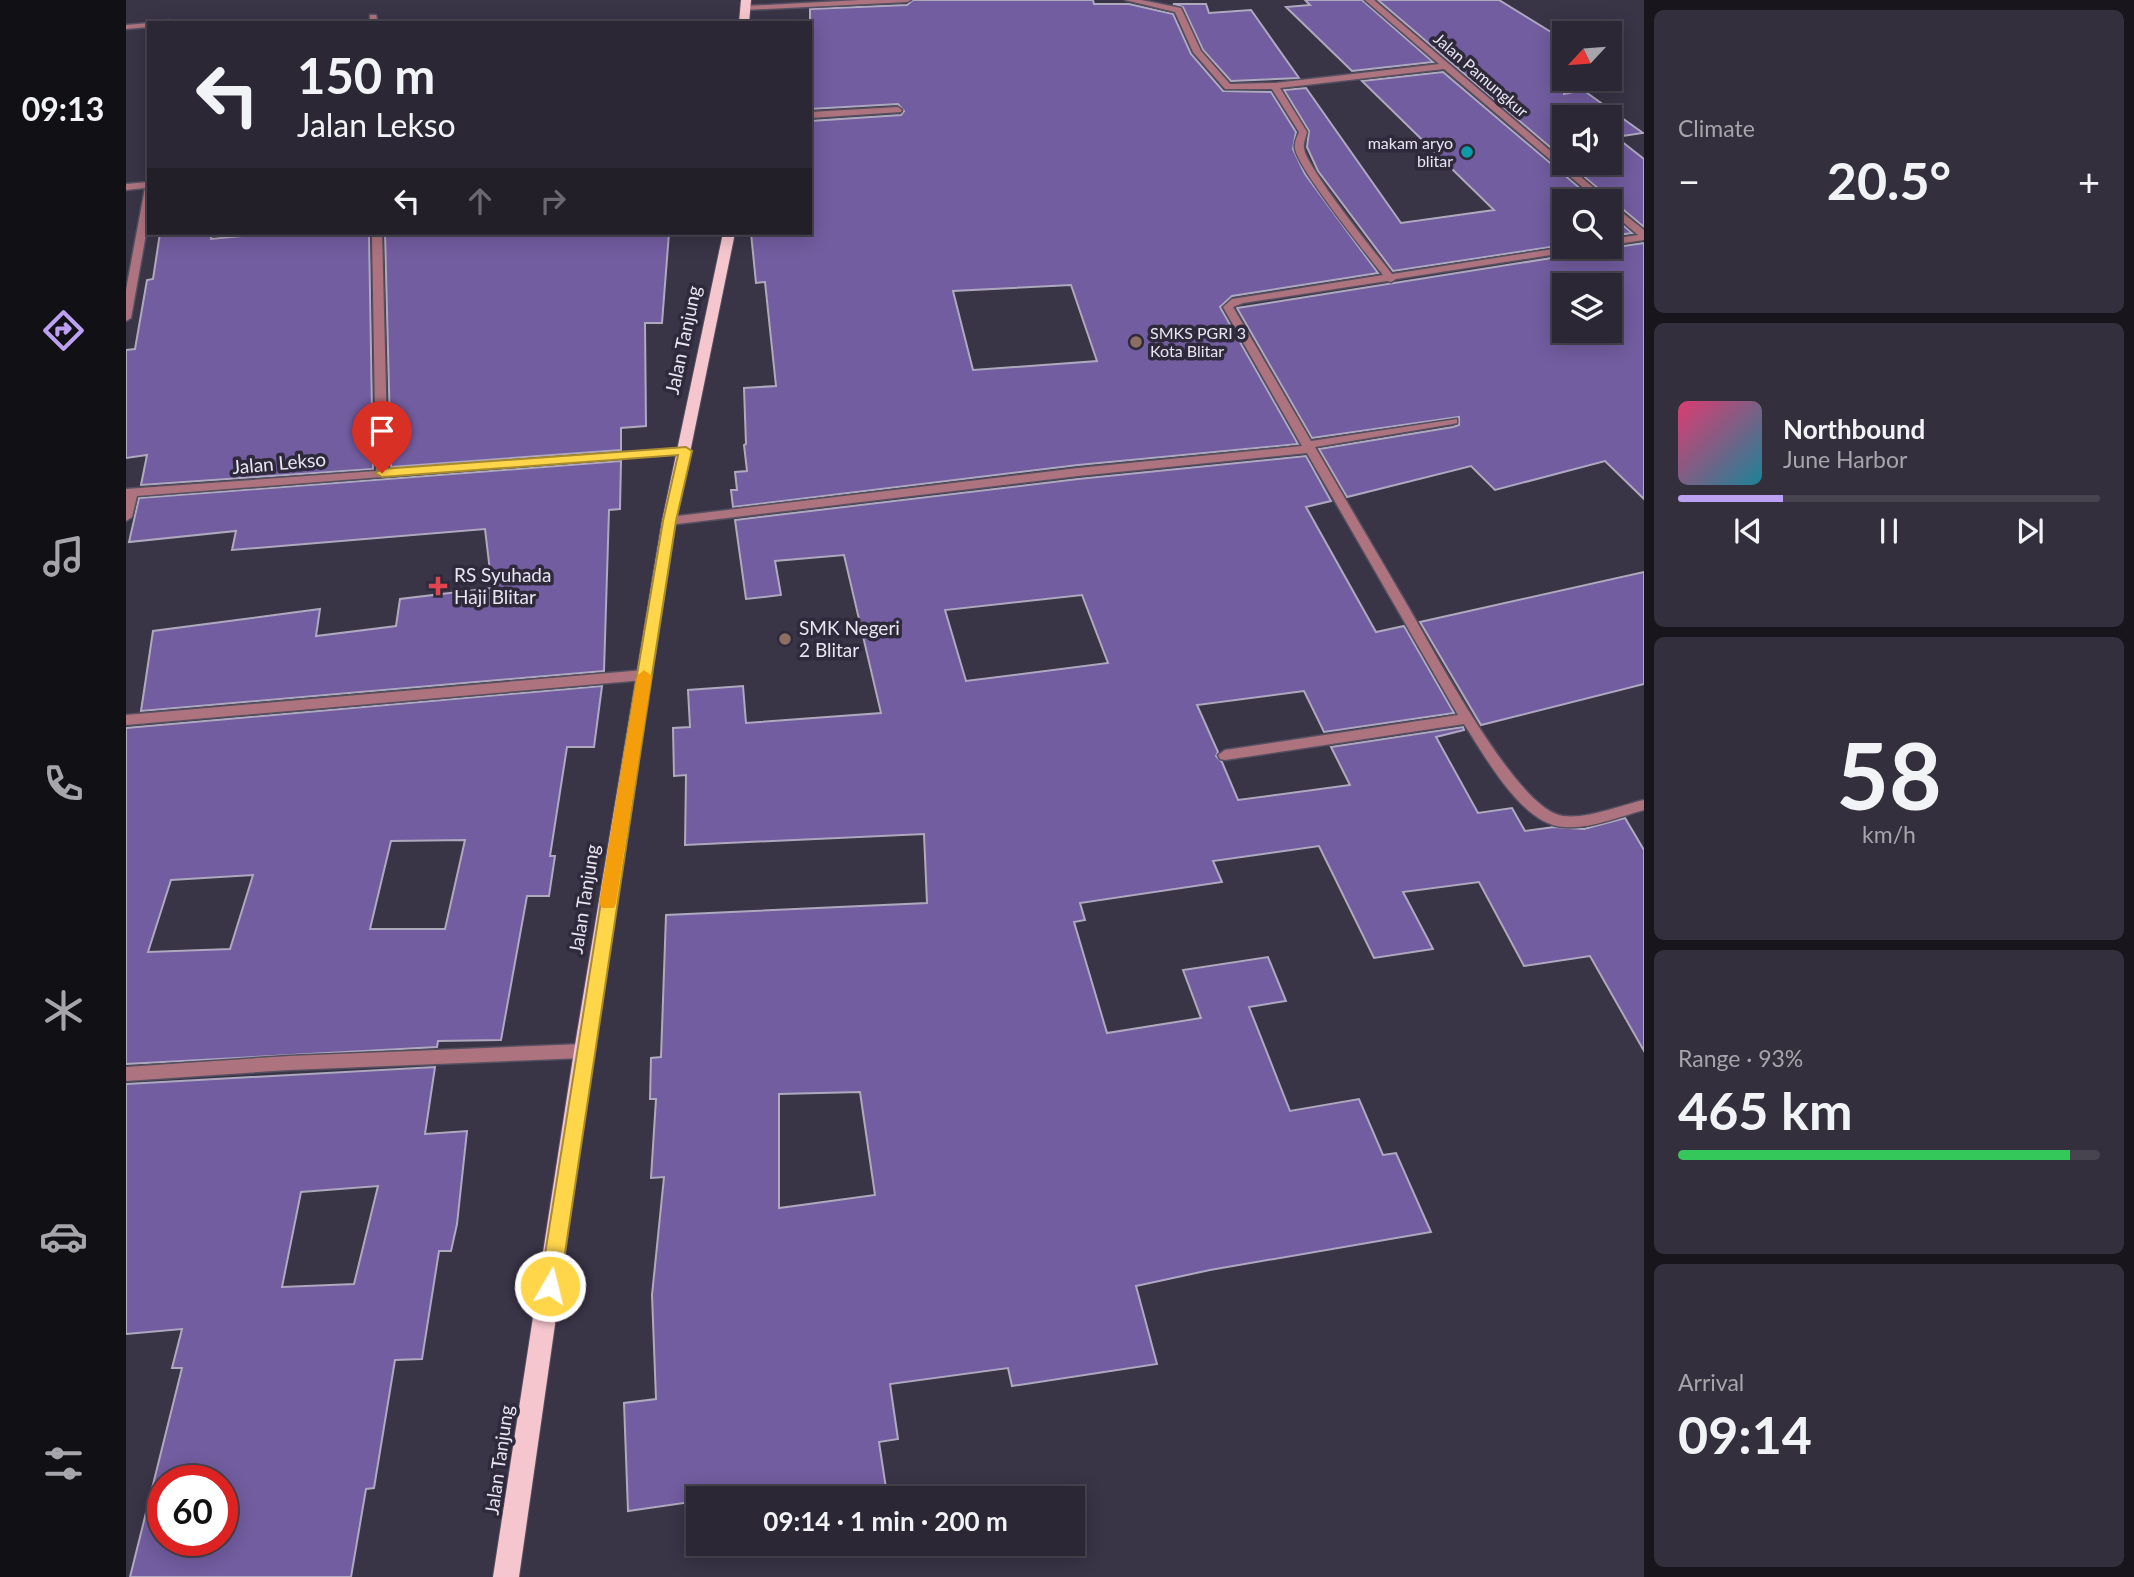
<!DOCTYPE html>
<meta charset="utf-8">
<style>
body{margin:0;font-family:Lato,sans-serif;background:#332f3c;color:#f1f3f6;height:100vh;display:flex;flex-direction:column;font-size:26px;white-space:nowrap}
*{box-sizing:border-box;margin:0}
p{font-size:23px;color:#a6a5ac}
.icon{flex:none;width:38px;height:38px;fill:none;stroke:currentColor;stroke-width:2;stroke-linecap:round;stroke-linejoin:round}
.map{position:relative;flex:1;overflow:hidden}
.side{display:flex;flex-direction:column;gap:10px;padding:10px;background:#18151d;width:490px}
.side>*{flex:none}
.guide{position:absolute;left:21px;top:21px;width:665px;height:214px;border-radius:0px;box-shadow:0 4px 18px #0003,0 0 0 2px #47444f;background:#2b2734;color:#f1f3f6;overflow:hidden}
.needle{width:46px;rotate:244deg}
.fabs{position:absolute;left:1426px;top:21px;display:grid;gap:14px}
.fabs a{display:grid;place-items:center;width:70px;height:70px;border-radius:0px;background:#2b2734;box-shadow:0 4px 18px #0003,0 0 0 2px #47444f;font-size:35px}
.speed{position:absolute;left:21px;top:1465px;display:flex;gap:14px;font-size:35px;font-weight:700;text-align:center}
.speed>*{display:grid;place-content:center;width:91px;height:91px;border-radius:50%;background:#2b2734;box-shadow:0 4px 18px #0003,0 0 0 2px #47444f;line-height:1}
.speed .limit{border:10px solid #d22;background:#fff;color:#111}
.pin{position:absolute;display:grid;place-items:center;width:60px;height:60px;color:#fff;margin:-72px -30px;border-radius:50% 50% 50% 0;rotate:-45deg;box-shadow:0 0 7px #0007}
.pin .icon{rotate:45deg}
.me{position:absolute;width:77px;margin:-38px;rotate:8deg;stroke-linejoin:round;filter:drop-shadow(0 0 5px #0008)}
.turn{display:flex;align-items:center;gap:24px;height:147px;padding:0 35px;font-size:32px}
.turn .icon{width:91px;height:91px;stroke-width:2.5}
.turn b{display:block;font-size:49px;line-height:60px}
.lanes{display:flex;align-items:center;height:66px;padding:0 35px;background:#0003;justify-content:center;gap:35px;direction:ltr}
.lanes .off{opacity:.35}
.big{font-size:52px;font-weight:700;line-height:1.1}
.side .widget{flex:1;display:flex;flex-direction:column;justify-content:center;gap:10px;min-width:0;padding:0 24px;border-radius:10px;background:#332f3c}
.side .dial{align-items:center;gap:0}
.dial b{font-size:91px;line-height:1}
.song{display:flex;align-items:center;gap:21px}
.cover{width:84px;height:84px;border-radius:10px;background:linear-gradient(135deg,hsl(340 70% 55%),hsl(190 70% 35%))}
.played{height:7px;border-radius:4px;background:linear-gradient(90deg,#bca0f2 25%,#47444f 25%)}
.keys{display:flex;justify-content:space-around;direction:ltr}
.heat{display:flex;justify-content:space-between;align-items:center;font-size:38px;direction:ltr}
.charge{height:10px;border-radius:5px;background:linear-gradient(90deg,#34c759 93%,#47444f 0)}
.trip{position:absolute;left:560px;top:1486px;width:399px;height:70px;border-radius:0px;background:#2b2734;box-shadow:0 4px 18px #0003,0 0 0 2px #47444f;font-weight:700;line-height:70px;text-align:center}
main{display:flex;flex:1;min-height:0}
.menu{display:flex;flex-direction:column;width:126px;justify-content:space-around;align-items:center;background:#111015;color:#a6a5ac}
.menu .icon{width:49px;height:49px}
.menu .selected{color:#bca0f2}
.menu b{font-size:32px;color:#f1f3f6}
.map>svg:first-child{display:block}
</style>
<main>
<nav class="menu">
<b>09:13</b>
<svg class="icon selected" aria-label="directions" viewBox="0 0 24 24"><path d="M12 3l9 9-9 9-9-9zM9 14v-3h6M13 9l2 2-2 2"/></svg>
<svg class="icon" aria-label="music" viewBox="0 0 24 24"><path d="M9 18V5l10-2v13"/><circle cx="6" cy="18" r="3"/><circle cx="16" cy="16" r="3"/></svg>
<svg class="icon" aria-label="phone" viewBox="0 0 24 24"><path d="M5 4h4l2 5-3 2q2 4 5 5l2-3 5 2v4C11 20 4 13 5 4z"/></svg>
<svg class="icon" aria-label="climate" viewBox="0 0 24 24"><path d="M12 3v18M4 7l16 10M4 17L20 7"/></svg>
<svg class="icon" aria-label="car" viewBox="0 0 24 24"><path d="M5 17H2v-5l4-1 3-4h7l3 4 3 1v5h-3M9 17h6M6 11h13"/><circle cx="7" cy="17" r="2"/><circle cx="17" cy="17" r="2"/></svg>
<svg class="icon" aria-label="filters" viewBox="0 0 24 24"><path d="M4 7h16M4 17h16"/><circle cx="9" cy="7" r="2"/><circle cx="15" cy="17" r="2"/></svg>
</nav>
<div class="map">
<svg width="1518" height="1577" viewBox="0 0 1518 1577">
<rect width="100%" height="100%" fill="#393446"/>
<g fill="#725da0" stroke="#afa9bf" stroke-width="2" fill-rule="evenodd">
<path d="M787,0H967L968,4H1003L1047,14L1065,54L1097,91L1145,92L1170,132L1167,149L1179,174L1252,273L1106,296L1094,307L1172,444L952,465L607,507L605,490H611L609,472L621,471L618,445L620,444L618,388L650,386L639,282L630,283L625,233H684V121L775,115L778,111L772,104L684,109V9L781,5ZM945,285L971,361L847,370L827,291Z"/>
<path d="M1179,0H1236L1307,62L1226,71L1160,7L1184,5Z"/>
<path d="M1252,0H1373L1438,40V94L1457,90L1517,133L1490,137L1518,159V227L1442,163H1484V117H1438V159Z"/>
<path d="M1047,4H1080L1083,13L1125,10L1173,78L1105,81L1077,50L1057,7Z"/>
<path d="M1317,72L1469,201H1438V245L1267,271L1192,171L1181,147L1183,131L1158,90L1180,88L1275,223L1368,210L1236,81Z"/>
<path d="M1484,214L1506,233L1484,236Z"/>
<path d="M34,233H86L85,239L147,233H243L247,469L15,485L21,455L0,458V350L9,349L21,280L27,279Z"/>
<path d="M259,233H543L536,323H519L520,426L495,428V450L265,467Z"/>
<path d="M1518,243V499L1479,461L1369,490L1345,466L1221,497L1193,449L1327,427L1333,425V417L1186,438L1111,308L1457,253L1464,247L1484,248ZM1438,285H1484V331H1438Z"/>
<path d="M1180,456L1205,501L1180,507L1250,632L1278,626L1328,713L1198,732L1178,691L1071,705L1092,752L1090,756L1096,762L1112,800L1224,785L1205,747L1337,727L1338,730L1310,737L1352,813L1386,808L1399,831L1428,827L1458,829L1499,818L1518,850V1051L1464,956L1398,966L1353,882L1277,892L1307,949L1248,958L1193,846L1087,861L1096,882L954,903L959,920L948,922L981,1033L1075,1018L1057,970L1142,957L1160,1001L1123,1007L1164,1111L1233,1099L1257,1155L1270,1153L1305,1232L1084,1270L1010,1286L1031,1364L886,1386L882,1368L764,1384L772,1439L753,1442L760,1488L694,1498H572V1501L502,1511L498,1403L530,1399L526,1295L538,1177L525,1178L530,1099H524L525,1058L535,1057L540,915L801,903L798,834L559,845L560,775L548,776L547,728L564,727L562,690L617,686L620,723L755,713L718,555L649,561L655,595L620,599L609,520L952,479ZM956,595L982,663L840,681L819,610ZM734,1092L749,1195L653,1208V1094Z"/>
<path d="M495,461L494,509L483,510L478,671L15,711L27,631L194,609L190,636L270,626L274,599L366,588L359,529L106,550L110,531L3,542L13,498Z"/>
<path d="M1518,572V684L1355,725L1294,622Z"/>
<path d="M476,686L468,747H441L424,856H429L423,896H401L375,1040L312,1041L311,1047L0,1064V728ZM339,840L319,929H244L265,841ZM127,875L104,949L22,952L45,880Z"/>
<path d="M309,1067L299,1134L341,1131L331,1224L325,1251H313L296,1359L269,1360L248,1488L240,1489L225,1577H4L56,1368H46L56,1329L0,1334V1084ZM252,1186L228,1284L156,1287L175,1192ZM37,1480H96V1540H37Z"/>
</g>
<g fill="none" stroke-linecap="round" stroke-linejoin="round">
<defs>
<g id="lane">
<path d="M244,15H250L252,23H244Z"/>
<path d="M43,20L46,23H35L36,21Z"/>
<path d="M23,23V27L0,29V25Z"/>
<path d="M772,107L776,110L775,112L684,118V112Z"/>
</g>
<g id="street">
<path d="M734,0H785L781,2L620,10L616,8L620,6Z"/>
<path d="M999,0H1015L1055,8L1075,51L1104,84L1149,83L1313,64L1239,0H1248L1483,201H1473L1318,69L1154,88L1181,132C1180,137 1177,143 1178,148C1179,166 1251,255 1266,274L1440,247H1462L1457,250L1270,279L1265,282L1261,281L1117,303L1107,307L1185,441L1331,419V423L1327,424L1189,447C1220,501 1252,554 1283,608C1309,653 1385,797 1430,814C1452,823 1495,805 1518,800V810C1492,817 1465,829 1438,827C1396,825 1359,756 1338,724L1099,760L1094,759L1092,755L1099,750L1332,715L1181,453L952,476L543,525L537,521L543,517L952,468L1176,446L1097,307L1106,299L1257,275C1242,256 1170,166 1169,148C1168,143 1171,137 1173,132L1146,89H1099L1067,52L1049,12Z"/>
<path d="M23,182V217L5,318L0,321V290L19,188L0,190V184Z"/>
<path d="M1484,203L1518,230V240L1484,245V239L1512,235L1484,211Z"/>
<path d="M246,233H256L262,470L560,448L566,451L564,453L11,496L6,517L0,521V489L250,471Z"/>
<path d="M518,670L525,675L518,680L0,725V715Z"/>
<path d="M458,1044L464,1046L466,1051L464,1056L458,1058L163,1070L0,1081V1067L163,1056Z"/>
</g>
<g id="primary">
<path d="M615,0H625L623,23H613Z"/>
<path d="M597,233H609L550,521L468,1051L393,1577H367L448,1051L536,521Z"/>
</g>
</defs>
<use href="#lane" stroke="#555061" stroke-width="3"/>
<use href="#street" stroke="#555061" stroke-width="3"/>
<use href="#primary" stroke="#555061" stroke-width="2"/>
<use href="#lane" fill="#ad737e" fill-rule="evenodd"/>
<use href="#street" fill="#ad737e" fill-rule="evenodd"/>
<use href="#primary" fill="#f6c6ce" fill-rule="evenodd"/>
</g>
<path fill="#ffd54a" stroke="#a68a30" stroke-width="2" d="M560,447L566,451L550,521L526,675L434,1286L431,1293L424,1296L416,1293L414,1286L511,675L537,521L552,455L256,477L249,473L256,469Z"/>
<path fill="#f59e0b" d="M518,670L526,676L490,903L488,908H476L473,903L511,676Z"/>
<circle fill="#0f9aa8" stroke="#2f2a3b" stroke-width="2.5" cx="1341" cy="152" r="7"/>
<g fill="#8d6e63" stroke="#2f2a3b" stroke-width="2.5">
<circle cx="1010" cy="342" r="7"/>
<circle cx="659" cy="639" r="7"/>
</g>
<path fill="#e0444e" stroke="#2f2a3b" stroke-width="2.5" d="M308.5 575.5h7v7h7v7h-7v7h-7v-7h-7v-7h7z"/>
<g text-anchor="middle" stroke-width="7" stroke-linejoin="round" paint-order="stroke">
<g font-size="16" fill="#e8e5f1" stroke="#2f2a3b">
<text transform="translate(1355 75) rotate(41)" y="6">Jalan Pamungkur</text>
</g>
<g font-size="16" fill="#e8e5f1" stroke="#2f2a3b" text-anchor="end">
<text x="1327" y="149">makam aryo<tspan x="1327" dy="18">blitar</tspan></text>
<text x="1024" y="339" text-anchor="start">SMKS PGRI 3<tspan x="1024" dy="18">Kota Blitar</tspan></text>
</g>
<g font-size="19" fill="#e8e5f1" stroke="#2f2a3b">
<text transform="translate(557 340) rotate(-78)" y="7">Jalan Tanjung</text>
<text transform="translate(153 463) rotate(-5)" y="7">Jalan Lekso</text>
<text transform="translate(458 899) rotate(-81)" y="7">Jalan Tanjung</text>
<text transform="translate(373 1460) rotate(-82)" y="7">Jalan Tanjung</text>
</g>
<g font-size="19" fill="#e8e5f1" stroke="#2f2a3b" text-anchor="start">
<text x="328" y="582">RS Syuhada<tspan x="328" dy="22">Haji Blitar</tspan></text>
<text x="673" y="635">SMK Negeri<tspan x="673" dy="22">2 Blitar</tspan></text>
</g>
</g>
</svg>
<div class="fabs">
<a><svg class="needle" viewBox="-14 -14 28 28"><path d="M0-13l5 13h-10z" fill="#e53935"/><path d="M0 13l5-13h-10z" fill="#a6a5ac"/></svg></a>
<a><svg class="icon" aria-label="sound" viewBox="0 0 24 24"><path d="M4 9h4l5-4v14l-5-4H4zM17 9q2 3 0 6"/></svg></a>
<a><svg class="icon" aria-label="search" viewBox="0 0 24 24"><circle cx="10" cy="10" r="6"/><path d="M15 15l6 6"/></svg></a>
<a><svg class="icon" aria-label="layers" viewBox="0 0 24 24"><path d="M12 4l9 5-9 5-9-5zM3 14l9 5 9-5"/></svg></a>
</div>
<div class="speed"><div class="limit">60</div></div>
<div class="pin" style="left:256px;top:473px;background:#d93025"><svg class="icon" aria-label="arrive" viewBox="0 0 24 24"><path d="M6 21V4h12l-3 4 3 4H6"/></svg></div>
<svg class="me" style="left:424px;top:1286px" viewBox="-20 -20 40 40"><circle r="17" fill="#ffd54a" stroke="#fff" stroke-width="3"/><path d="M0-11L8 9 0 5-8 9z" fill="#fff"/></svg>
<div class="trip">09:14 · 1 min · 200 m</div>
<div class="guide">
<div class="turn"><svg class="icon" aria-label="left" viewBox="0 0 24 24"><path d="M17 20v-9H6M10 6l-5 5 5 5"/></svg><div><b>150 m</b>Jalan Lekso</div></div>
<div class="lanes"><svg class="icon" aria-label="left" viewBox="0 0 24 24"><path d="M17 20v-9H6M10 6l-5 5 5 5"/></svg><svg class="icon off" aria-label="ahead" viewBox="0 0 24 24"><path d="M12 20V5M6 11l6-6 6 6"/></svg><svg class="icon off" aria-label="right" viewBox="0 0 24 24"><path d="M7 20v-9h11M14 6l5 5-5 5"/></svg></div>
</div>
</div>
<section class="side">
<div class="widget"><p>Climate</p>
<div class="heat"><a>−</a><b class="big">20.5°</b><a>+</a></div>
</div>
<div class="widget">
<div class="song"><i class="cover"></i><div><b>Northbound</b><p>June Harbor</p></div></div>
<div class="played"></div>
<div class="keys"><svg class="icon" aria-label="previous" viewBox="0 0 24 24"><path d="M18 5L8 12l10 7zM5 5v14"/></svg><svg class="icon" aria-label="pause" viewBox="0 0 24 24"><path d="M8 5v14M16 5v14"/></svg><svg class="icon" aria-label="next" viewBox="0 0 24 24"><path d="M6 5l10 7-10 7zM19 5v14"/></svg></div>
</div>
<div class="widget dial"><b>58</b><p>km/h</p></div>
<div class="widget"><p>Range · 93%</p><b class="big">465 km</b><div class="charge"></div></div>
<div class="widget"><p>Arrival</p><b class="big">09:14</b></div>
</section>
</main>
